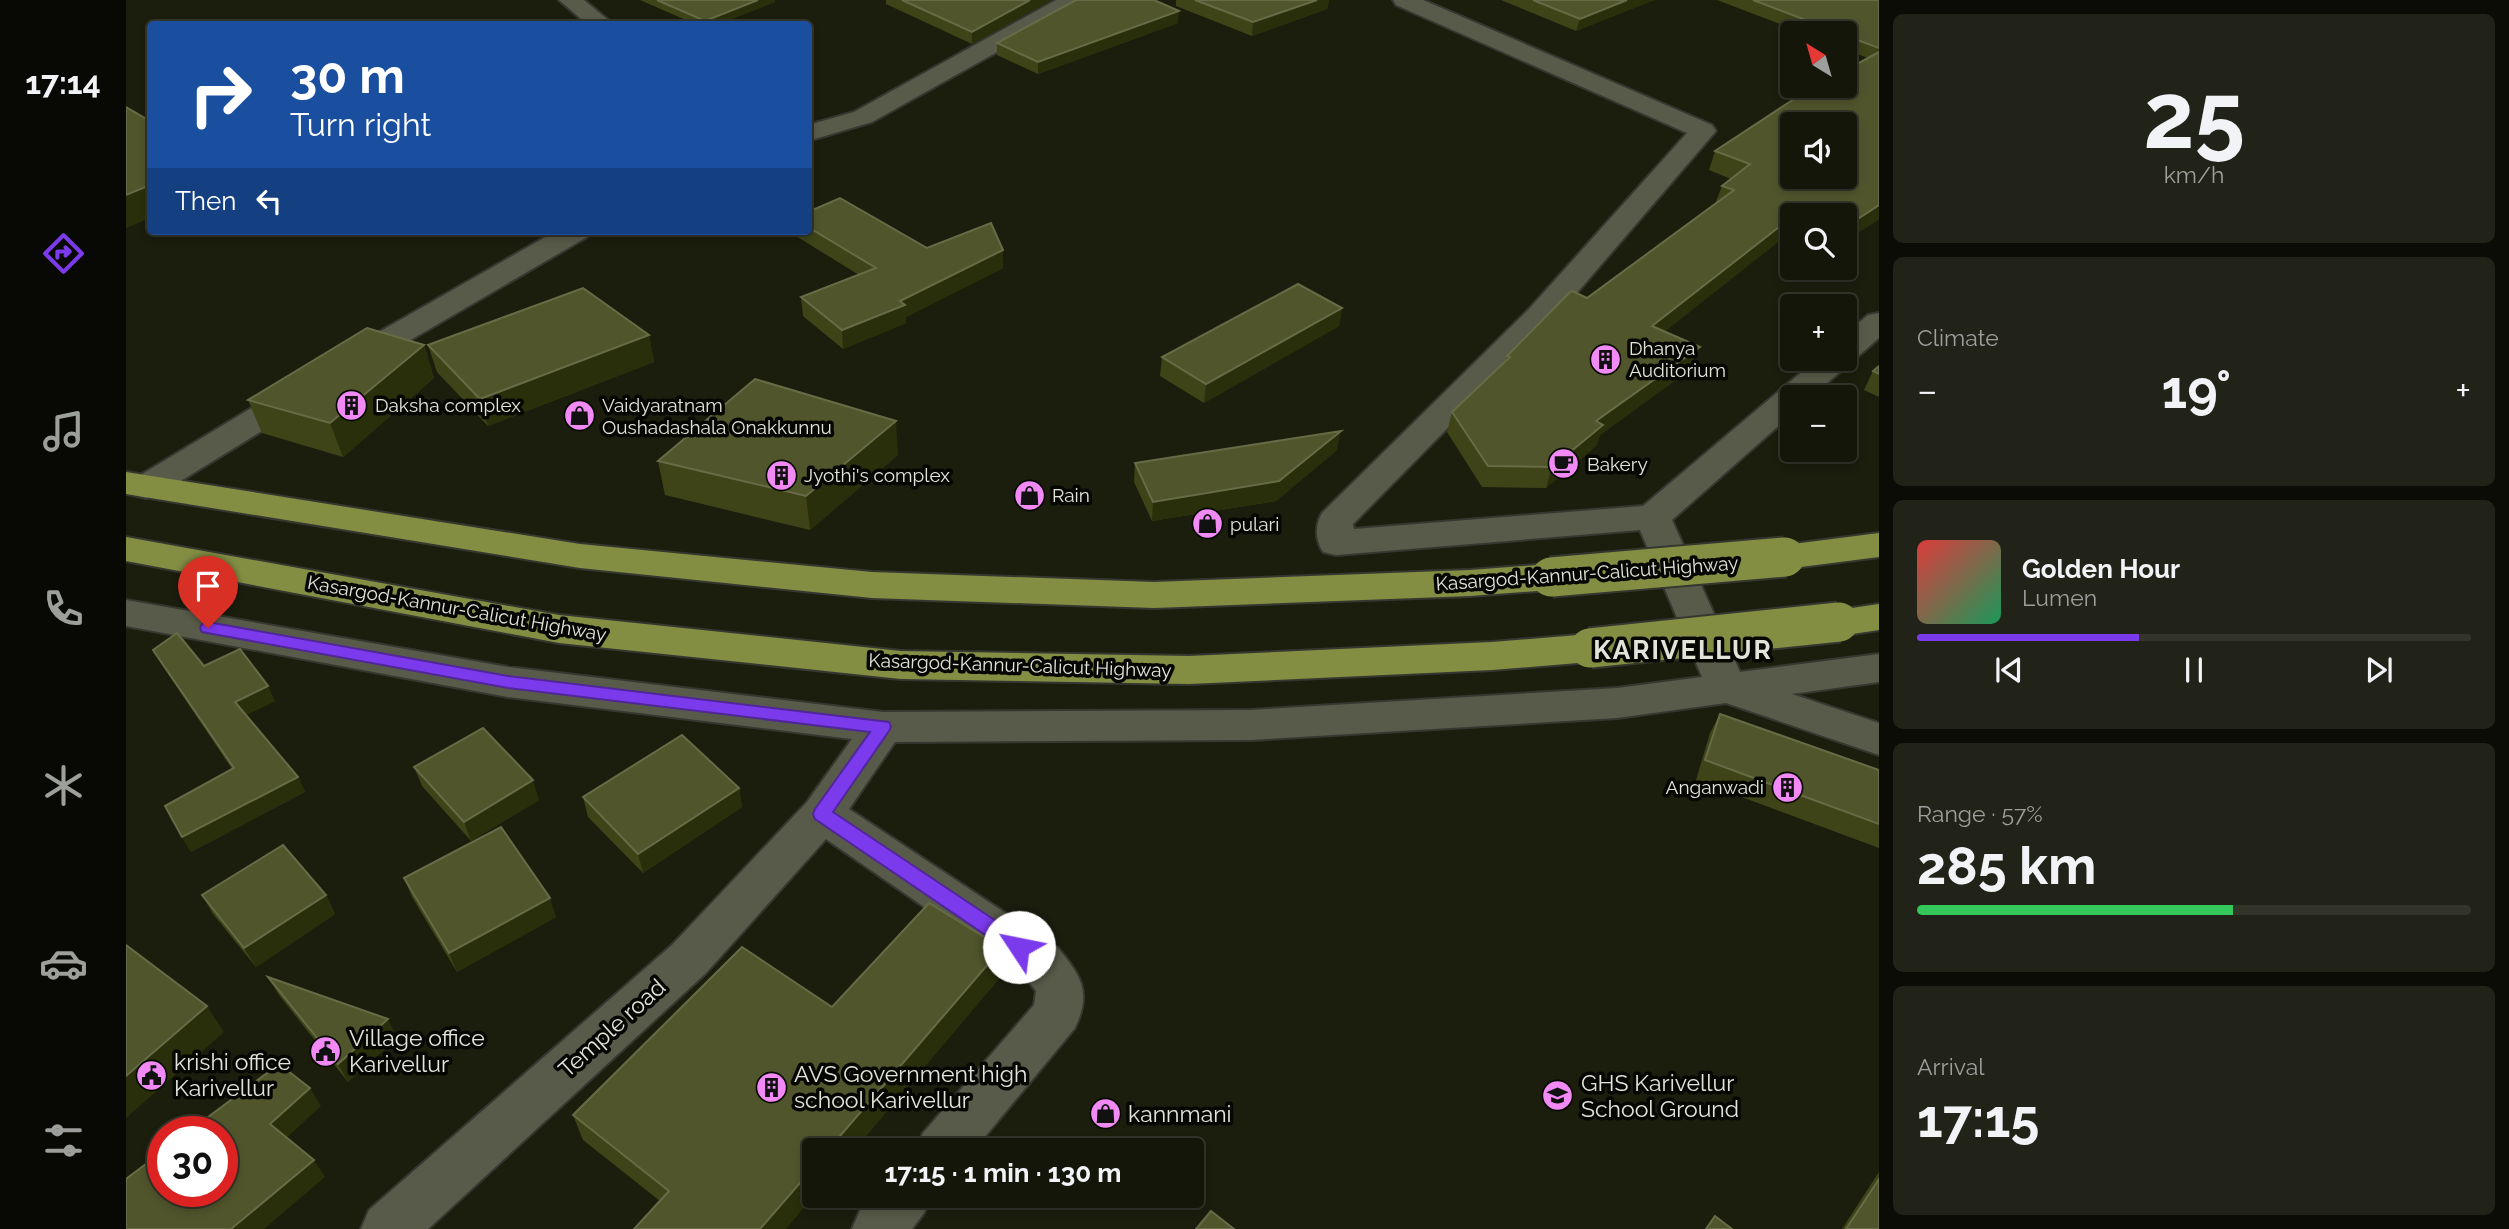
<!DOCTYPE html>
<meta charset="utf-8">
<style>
body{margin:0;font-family:Raleway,sans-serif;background:#212318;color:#f1f3f6;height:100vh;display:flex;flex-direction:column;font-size:26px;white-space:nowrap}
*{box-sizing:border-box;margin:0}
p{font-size:23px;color:#9d9f9c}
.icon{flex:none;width:38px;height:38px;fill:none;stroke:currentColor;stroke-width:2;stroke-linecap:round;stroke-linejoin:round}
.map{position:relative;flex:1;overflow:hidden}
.sheet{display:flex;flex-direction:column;gap:14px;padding:14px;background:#0b0c06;width:630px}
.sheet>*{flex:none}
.top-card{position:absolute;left:21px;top:21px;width:665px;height:214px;border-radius:7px;box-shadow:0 4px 10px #0003,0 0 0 2px #33352b;background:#1a4fa0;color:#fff;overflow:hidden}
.needle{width:46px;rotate:323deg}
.controls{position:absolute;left:1654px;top:21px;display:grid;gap:14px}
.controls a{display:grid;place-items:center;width:77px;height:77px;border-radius:7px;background:#14160a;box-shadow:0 4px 10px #0003,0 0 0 2px #33352b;font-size:35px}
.speed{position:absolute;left:21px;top:1116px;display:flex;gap:14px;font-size:35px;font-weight:700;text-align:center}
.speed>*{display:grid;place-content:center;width:91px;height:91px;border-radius:50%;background:#14160a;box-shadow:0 4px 10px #0003,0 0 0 2px #33352b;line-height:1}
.speed .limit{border:10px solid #d22;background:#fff;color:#111}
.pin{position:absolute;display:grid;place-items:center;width:60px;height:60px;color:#fff;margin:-72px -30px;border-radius:50% 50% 50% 0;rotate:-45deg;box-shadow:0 0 7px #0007}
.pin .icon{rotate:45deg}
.me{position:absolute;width:77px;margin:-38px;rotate:304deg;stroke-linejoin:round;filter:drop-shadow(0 0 5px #0008)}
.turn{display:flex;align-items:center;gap:24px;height:147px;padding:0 28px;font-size:32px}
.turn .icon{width:91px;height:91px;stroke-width:2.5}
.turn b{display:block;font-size:49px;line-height:60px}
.then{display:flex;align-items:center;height:66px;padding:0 28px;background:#0003;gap:14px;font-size:26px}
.big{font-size:52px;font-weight:700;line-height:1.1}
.sheet .widget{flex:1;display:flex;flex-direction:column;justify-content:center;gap:10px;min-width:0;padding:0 24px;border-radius:10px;background:#212318}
.sheet .dial{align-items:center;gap:0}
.dial b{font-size:91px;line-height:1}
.song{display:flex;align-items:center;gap:21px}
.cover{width:84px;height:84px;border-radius:10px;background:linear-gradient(135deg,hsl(0 70% 55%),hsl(150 70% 35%))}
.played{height:7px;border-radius:4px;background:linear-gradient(90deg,#7c3aed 40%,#33352b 40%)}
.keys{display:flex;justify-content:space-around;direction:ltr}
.heat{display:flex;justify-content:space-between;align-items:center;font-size:38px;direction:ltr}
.charge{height:10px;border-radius:5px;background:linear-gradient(90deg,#34c759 57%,#33352b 0)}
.trip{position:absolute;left:676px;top:1138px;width:402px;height:70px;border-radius:7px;background:#14160a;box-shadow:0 4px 10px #0003,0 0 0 2px #33352b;font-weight:700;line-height:70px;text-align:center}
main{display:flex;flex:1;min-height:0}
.tabs{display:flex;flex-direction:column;width:126px;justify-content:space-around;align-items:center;background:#080904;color:#9d9f9c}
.tabs .icon{width:49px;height:49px}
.tabs .current{color:#7c3aed}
.tabs b{font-size:32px;color:#f1f3f6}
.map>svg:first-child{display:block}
</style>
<main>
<nav class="tabs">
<b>17:14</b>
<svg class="icon current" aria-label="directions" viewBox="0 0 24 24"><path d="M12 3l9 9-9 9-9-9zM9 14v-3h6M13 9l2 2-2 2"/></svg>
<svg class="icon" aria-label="music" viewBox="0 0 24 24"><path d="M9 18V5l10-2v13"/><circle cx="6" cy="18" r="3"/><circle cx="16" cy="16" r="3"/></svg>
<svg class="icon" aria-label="phone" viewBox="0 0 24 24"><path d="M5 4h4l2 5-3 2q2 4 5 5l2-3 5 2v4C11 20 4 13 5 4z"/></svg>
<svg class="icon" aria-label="climate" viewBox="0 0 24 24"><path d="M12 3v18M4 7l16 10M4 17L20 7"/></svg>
<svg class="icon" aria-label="car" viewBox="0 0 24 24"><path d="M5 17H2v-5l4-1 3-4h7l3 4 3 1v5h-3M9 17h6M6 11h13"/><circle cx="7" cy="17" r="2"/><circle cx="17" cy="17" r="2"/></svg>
<svg class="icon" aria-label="filters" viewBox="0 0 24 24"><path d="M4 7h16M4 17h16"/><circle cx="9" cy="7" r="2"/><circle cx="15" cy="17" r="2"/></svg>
</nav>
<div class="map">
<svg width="1753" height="1229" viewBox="0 0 1753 1229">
<rect width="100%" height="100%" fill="#1b1e0d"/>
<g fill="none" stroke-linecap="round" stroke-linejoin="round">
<defs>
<g id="minor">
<path d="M433,0H458L487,24H461Z"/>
<path d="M930,0H958L955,5L746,122L682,141V125L728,112Z"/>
<path d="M1267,0H1297L1586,125L1590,131L1425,323L1227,524L1228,529L1517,506L1691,359H1718V335L1742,315L1753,313V338L1685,397H1666V414L1546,520L1614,672L1753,654V682L1666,694L1753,723V755L1600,703L1491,718L1125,740L769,742L723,809L932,948C955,976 966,992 949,1028L848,1150H789L797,1133L908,1005L910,991L898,976L700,839L580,973L302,1229H235L243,1210L546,945L681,802L726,739L382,697L0,626V600L382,667L757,712L1125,710L1491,688L1576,677L1514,530L1210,555L1197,552C1189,539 1189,525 1196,513L1403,309L1561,133L1270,5Z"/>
<path d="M430,231H465L461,237L233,370L222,373L211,370L206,363L211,356Z"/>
<path d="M174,383L186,386L190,393L186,400L32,495L20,498L8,495L2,487L8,479L162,386Z"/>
<path d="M746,1195H806L798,1213L786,1229H726L734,1210Z"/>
</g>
<g id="highway">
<path d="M0,472L454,544L746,572L1028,582L1344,570L1425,564L1438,568L1444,577L1438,586L1425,590L1344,596L1028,608L746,598L454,568L0,494Z"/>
<path d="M1753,533V557L1659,569L1646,566L1640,557L1646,548L1659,545Z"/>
<path d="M0,537L433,615L775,651L1063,656L1366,642L1464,634L1478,638L1484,648L1478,658L1464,662L1366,670L1063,684L775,679L433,643L0,561Z"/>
<path d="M1753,604V630L1713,636L1699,632L1694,622L1699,612Z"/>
</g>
</defs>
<use href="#minor" stroke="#363830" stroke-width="4"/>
<use href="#highway" stroke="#363830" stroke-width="4"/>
<use href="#minor" fill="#585b49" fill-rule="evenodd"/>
<use href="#highway" fill="#848e43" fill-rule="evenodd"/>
<defs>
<g id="highway-bridge">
<path d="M1425,577L1659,557"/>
<path d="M1464,648L1713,622"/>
</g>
</defs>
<use href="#highway-bridge" stroke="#363830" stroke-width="43" stroke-linecap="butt"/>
<use href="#highway-bridge" stroke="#848e43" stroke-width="39"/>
</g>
<g fill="#3e4418">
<path d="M514,0H649V2L592,24H569Z"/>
<path d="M760,0H925L846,44L760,4Z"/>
<path d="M1050,0H1203L1201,9L1126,36L1050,6Z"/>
<path d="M1375,0H1528L1450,31Z"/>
<path d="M1591,0H1753V219L1718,242V215H1666V234L1663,233L1538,332L1566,368L1474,435L1470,446L1420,488L1356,487L1321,432L1326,412L1380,361L1381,356L1589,204L1596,186L1605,179L1583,170L1589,151L1742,58L1718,49V33H1678Z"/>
<path d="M1052,23L912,74L871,55V43Z"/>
<path d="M682,212L801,248L877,268L780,317V323L717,349L677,316L675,297L733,275L670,236L669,231H682Z"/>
<path d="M1216,308L1213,326L1078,403L1034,376L1036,357Z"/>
<path d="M523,335L528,362L362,426L311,372L302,345Z"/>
<path d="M298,345L308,378L217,457L136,433L122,400Z"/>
<path d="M1753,366V397L1738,390L1747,371Z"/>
<path d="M1211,450L1150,501L1026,521L1008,482L1009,463Z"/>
<path d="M772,455L684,530L539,495L532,461Z"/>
<path d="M27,650L78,666L149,701L120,715L172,777L179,792L65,852L56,837L106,769L36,665Z"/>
<path d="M1594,714L1753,770V848L1570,780L1584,733Z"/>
<path d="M288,767L413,800L345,841L296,786Z"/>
<path d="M613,788L616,807L517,873L462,817L457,797Z"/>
<path d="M278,878L430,917L331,972L286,897Z"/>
<path d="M76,895H200L209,914L130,967L87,914Z"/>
<path d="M876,975L728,1150H688L534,1201L457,1140L447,1115L706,1007Z"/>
<path d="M142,977L271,1038L222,1082L153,995Z"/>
<path d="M1753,1172V1229H1716Z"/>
</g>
<g fill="#292e0b">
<path d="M632,0H649V2L592,24H579V21Z"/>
<path d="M904,0H925L846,44V32Z"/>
<path d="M1191,0H1203L1201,9L1126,36L1127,22Z"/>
<path d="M1501,0H1528L1450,31L1454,19Z"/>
<path d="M1053,11L1052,23L912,74V62Z"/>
<path d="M24,185V218L0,228V195Z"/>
<path d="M1753,205V219L1718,242V228Z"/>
<path d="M1666,217V226L1663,233L1519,347L1526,326Z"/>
<path d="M877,250V268L780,317V323L717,349L716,330Z"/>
<path d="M1216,308L1213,326L1078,403L1080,384Z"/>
<path d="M523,335L528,362L362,426L354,399Z"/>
<path d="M298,345L308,378L217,457L204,423Z"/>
<path d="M1574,347L1566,368L1474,435L1470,446L1420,488L1426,467L1470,421Z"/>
<path d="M770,421L772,455L684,530L680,496Z"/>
<path d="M1215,431L1211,450L1150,501L1026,521L1027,502Z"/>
<path d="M142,686L149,701L116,717L109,702Z"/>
<path d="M172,777L179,792L65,852L56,837Z"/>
<path d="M407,780L413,800L345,841L338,822Z"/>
<path d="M613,788L616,807L517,873L512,854Z"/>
<path d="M200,895L209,914L130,967L118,948Z"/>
<path d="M424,898L430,917L331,972L323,953Z"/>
<path d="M876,948V975L728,1150H702Z"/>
<path d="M81,1006L98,1032L0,1118V1076Z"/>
<path d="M262,1019L271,1038L222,1082L212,1064Z"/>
<path d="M184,1088L195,1106L156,1142L144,1124Z"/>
<path d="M188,1160L199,1177L138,1229H105Z"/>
<path d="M688,1167V1195H689L660,1229H634Z"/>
</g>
<g fill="#50552c" stroke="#676c47" stroke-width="2" fill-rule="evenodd">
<path d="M531,0H632L579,21Z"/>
<path d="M776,0H904L846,32Z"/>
<path d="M950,0H1028L1053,11L912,62L871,43Z"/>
<path d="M1069,0H1191L1127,22Z"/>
<path d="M1407,0H1501L1454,19Z"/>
<path d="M1627,0H1753V48L1718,35V33H1714Z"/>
<path d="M1753,52V205L1718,228V215H1676L1671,213L1668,215H1666V217L1526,326L1574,347L1470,421L1477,425L1426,467L1362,466L1326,412L1384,357L1381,356L1443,293L1446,291L1461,298L1608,190L1596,186L1624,164L1589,151L1668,99L1692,86H1718V71ZM1666,124H1718V177H1666Z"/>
<path d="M0,107L24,121V185L0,195Z"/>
<path d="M714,198L801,248L865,223L877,250L774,301L779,305L716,330L675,297L750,268L682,227V212Z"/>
<path d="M1172,284L1216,308L1080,384L1036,357Z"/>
<path d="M457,288L523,335L354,399L302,345Z"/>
<path d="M241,328L298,345L204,423L122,400Z"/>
<path d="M1753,366V374L1747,371Z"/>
<path d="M629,379L770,421L680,496L532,461Z"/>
<path d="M1215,431L1153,481L1027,502L1009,463Z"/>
<path d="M51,633L78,666L114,649L142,686L109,702L172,777L56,837L39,806L108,768L27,650Z"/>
<path d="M1594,714L1753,770V824L1579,760Z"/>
<path d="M357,728L407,780L338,822L288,767Z"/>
<path d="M556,735L613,788L512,854L457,797Z"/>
<path d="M375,827L424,898L323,953L278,878Z"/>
<path d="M157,845L200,895L118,948L76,895Z"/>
<path d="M803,903L876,948L702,1150H688V1167L634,1229H508L543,1191L447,1115L616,947L706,1007Z"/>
<path d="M0,945L81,1006L0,1076Z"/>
<path d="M142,977L262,1019L212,1064Z"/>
<path d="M153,1064L184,1088L144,1124L188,1160L105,1229H0V1179L37,1151V1192H96V1132H62Z"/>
<path d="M1753,1179V1229H1720Z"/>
<path d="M1085,1211L1108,1229H1070Z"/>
<path d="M1589,1216L1606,1229H1580Z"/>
</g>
<path fill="#7c3aed" stroke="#51269a" stroke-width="2" d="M82,622L382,676L763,722L765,727L763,731L707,812L900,941L903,947L900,953L893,955L886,953L689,819L687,814L689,809L744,732L382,688L76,632L74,628L76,624Z"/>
<defs>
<symbol id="building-disc" viewBox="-11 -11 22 22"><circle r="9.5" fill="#f18af5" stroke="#060703"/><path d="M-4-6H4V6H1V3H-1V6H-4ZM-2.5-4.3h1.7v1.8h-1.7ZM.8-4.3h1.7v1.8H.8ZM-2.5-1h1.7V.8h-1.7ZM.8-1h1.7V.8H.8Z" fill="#111"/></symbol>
<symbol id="shop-disc" viewBox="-11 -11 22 22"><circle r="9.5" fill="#f18af5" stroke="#060703"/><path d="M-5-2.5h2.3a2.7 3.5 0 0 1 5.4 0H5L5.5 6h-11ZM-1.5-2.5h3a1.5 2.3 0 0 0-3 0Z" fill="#111"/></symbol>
<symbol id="cafe-disc" viewBox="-11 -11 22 22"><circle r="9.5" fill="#f18af5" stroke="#060703"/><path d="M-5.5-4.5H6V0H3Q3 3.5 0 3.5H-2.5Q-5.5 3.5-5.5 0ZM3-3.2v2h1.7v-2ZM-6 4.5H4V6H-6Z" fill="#111"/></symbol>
<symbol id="civic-disc" viewBox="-11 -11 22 22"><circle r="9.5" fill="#f18af5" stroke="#060703"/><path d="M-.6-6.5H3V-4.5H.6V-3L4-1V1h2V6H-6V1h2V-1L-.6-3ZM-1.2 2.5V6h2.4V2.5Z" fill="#111"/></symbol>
<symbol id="school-disc" viewBox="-11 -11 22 22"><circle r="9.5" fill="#f18af5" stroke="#060703"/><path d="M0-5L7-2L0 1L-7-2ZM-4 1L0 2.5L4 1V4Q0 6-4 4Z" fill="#111"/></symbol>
</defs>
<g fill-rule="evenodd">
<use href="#building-disc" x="1462" y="342" width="35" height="35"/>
<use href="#building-disc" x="208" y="388" width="35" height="35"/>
<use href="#shop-disc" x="436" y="398" width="35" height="35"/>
<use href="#cafe-disc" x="1420" y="446" width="35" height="35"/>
<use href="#building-disc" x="638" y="458" width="35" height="35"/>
<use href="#shop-disc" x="886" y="478" width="35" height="35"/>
<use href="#shop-disc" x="1064" y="506" width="35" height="35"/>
<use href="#building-disc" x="1644" y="770" width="35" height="35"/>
<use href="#civic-disc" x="182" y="1034" width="35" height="35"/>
<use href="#civic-disc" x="8" y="1058" width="35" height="35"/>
<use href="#building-disc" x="628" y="1070" width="35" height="35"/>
<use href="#school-disc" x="1414" y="1078" width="35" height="35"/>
<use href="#shop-disc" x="962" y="1096" width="35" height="35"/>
</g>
<g text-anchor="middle" stroke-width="7" stroke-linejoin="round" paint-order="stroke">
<g font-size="19" fill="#e2e4d9" stroke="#060703" text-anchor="start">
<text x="1503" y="355">Dhanya<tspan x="1503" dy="22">Auditorium</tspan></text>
<text x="249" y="412">Daksha complex</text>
<text x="476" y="412">Vaidyaratnam<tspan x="476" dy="22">Oushadashala Onakkunnu</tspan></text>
<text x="1461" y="471">Bakery</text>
<text x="678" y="482">Jyothi's complex</text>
<text x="926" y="502">Rain</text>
<text x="1104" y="531">pulari</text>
<text x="1638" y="794" text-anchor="end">Anganwadi</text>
</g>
<g font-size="19" fill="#e2e4d9" stroke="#060703">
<text transform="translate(1461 573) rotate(-4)" y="7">Kasargod-Kannur-Calicut Highway</text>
<text transform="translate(331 608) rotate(10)" y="7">Kasargod-Kannur-Calicut Highway</text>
<text transform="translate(894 665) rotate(2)" y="7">Kasargod-Kannur-Calicut Highway</text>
</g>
<g font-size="23" fill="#e2e4d9" stroke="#060703">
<text transform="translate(486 1028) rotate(-42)" y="8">Temple road</text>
</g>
<g font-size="23" fill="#e2e4d9" stroke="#060703" text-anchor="start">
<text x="223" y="1046">Village office<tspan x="223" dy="26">Karivellur</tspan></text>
<text x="48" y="1070">krishi office<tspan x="48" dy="26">Karivellur</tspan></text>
<text x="668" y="1082">AVS Government high<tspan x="668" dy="26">school Karivellur</tspan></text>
<text x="1455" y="1091">GHS Karivellur<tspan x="1455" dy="26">School Ground</tspan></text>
<text x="1002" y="1122">kannmani</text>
</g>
<g font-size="26" font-weight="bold" letter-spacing="2" fill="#e2e4d9" stroke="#060703">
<text x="1557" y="659">KARIVELLUR</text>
</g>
</g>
</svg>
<div class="controls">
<a><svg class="needle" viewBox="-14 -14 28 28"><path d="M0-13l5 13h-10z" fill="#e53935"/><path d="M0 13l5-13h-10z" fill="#9d9f9c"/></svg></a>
<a><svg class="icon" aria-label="sound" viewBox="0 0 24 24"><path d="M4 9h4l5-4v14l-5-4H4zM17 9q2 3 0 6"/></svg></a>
<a><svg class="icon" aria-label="search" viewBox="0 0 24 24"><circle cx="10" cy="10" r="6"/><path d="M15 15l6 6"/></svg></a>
<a>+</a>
<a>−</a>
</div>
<div class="speed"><div class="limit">30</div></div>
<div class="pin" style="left:82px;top:628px;background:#d93025"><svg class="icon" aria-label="arrive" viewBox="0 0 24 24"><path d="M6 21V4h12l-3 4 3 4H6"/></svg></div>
<svg class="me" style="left:893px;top:947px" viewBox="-20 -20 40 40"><circle r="19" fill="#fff"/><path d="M0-13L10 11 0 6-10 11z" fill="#7c3aed"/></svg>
<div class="trip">17:15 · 1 min · 130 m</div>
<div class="top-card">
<div class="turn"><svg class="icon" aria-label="right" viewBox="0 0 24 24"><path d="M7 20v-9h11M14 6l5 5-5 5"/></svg><div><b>30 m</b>Turn right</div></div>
<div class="then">Then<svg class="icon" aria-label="left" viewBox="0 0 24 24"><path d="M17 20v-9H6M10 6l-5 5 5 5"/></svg></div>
</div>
</div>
<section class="sheet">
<div class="widget dial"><b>25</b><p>km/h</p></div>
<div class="widget"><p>Climate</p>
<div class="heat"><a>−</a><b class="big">19°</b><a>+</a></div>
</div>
<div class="widget">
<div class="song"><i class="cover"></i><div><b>Golden Hour</b><p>Lumen</p></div></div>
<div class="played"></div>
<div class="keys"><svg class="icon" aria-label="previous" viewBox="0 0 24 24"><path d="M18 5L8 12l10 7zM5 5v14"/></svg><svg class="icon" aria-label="pause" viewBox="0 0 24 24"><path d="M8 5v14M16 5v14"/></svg><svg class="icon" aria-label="next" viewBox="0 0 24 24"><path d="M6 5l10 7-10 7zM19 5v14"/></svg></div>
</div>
<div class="widget"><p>Range · 57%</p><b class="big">285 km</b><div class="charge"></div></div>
<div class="widget"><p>Arrival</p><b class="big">17:15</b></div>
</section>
</main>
